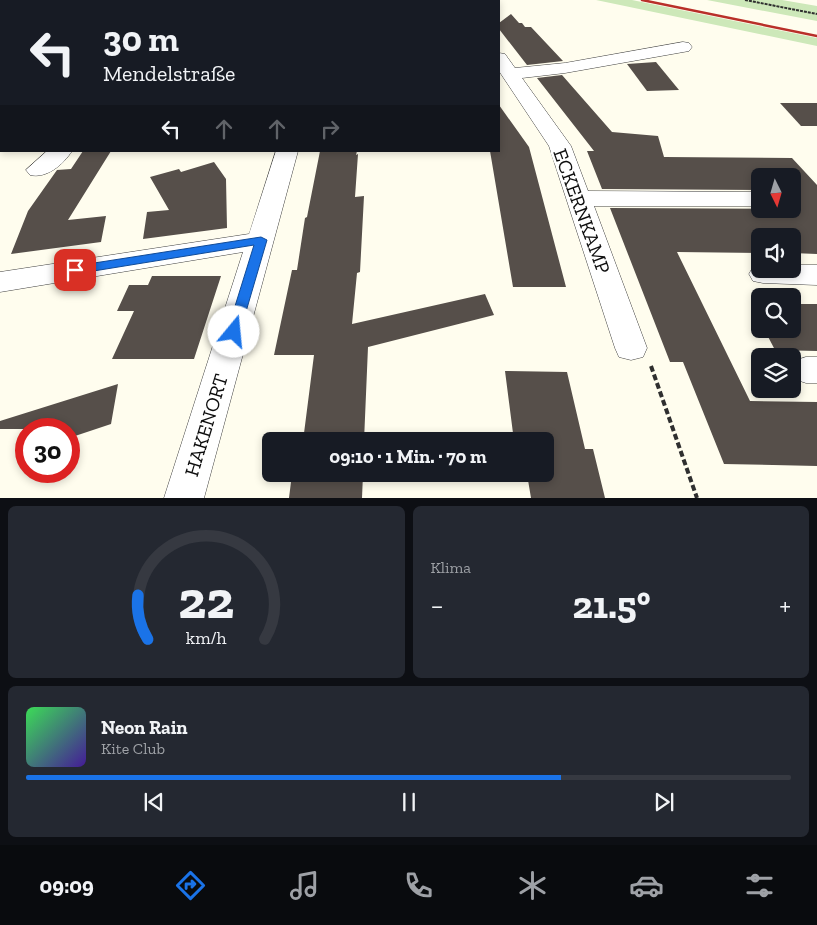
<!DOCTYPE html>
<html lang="de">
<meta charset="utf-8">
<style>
body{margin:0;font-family:"Zilla Slab",serif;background:#242831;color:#f1f3f6;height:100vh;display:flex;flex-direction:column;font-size:19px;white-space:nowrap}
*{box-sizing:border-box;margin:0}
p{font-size:16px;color:#9ea1a6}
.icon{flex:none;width:28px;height:28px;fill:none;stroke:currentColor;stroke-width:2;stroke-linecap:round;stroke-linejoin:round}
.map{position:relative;height:498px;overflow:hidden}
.sheet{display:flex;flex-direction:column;gap:8px;padding:8px;background:#0d0f14;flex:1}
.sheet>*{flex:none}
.guide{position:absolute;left:0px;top:0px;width:500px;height:152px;box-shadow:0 2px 8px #0003;background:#171b24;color:#f1f3f6;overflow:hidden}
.needle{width:32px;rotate:175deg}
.fabs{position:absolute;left:751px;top:168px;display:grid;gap:10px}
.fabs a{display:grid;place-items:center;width:50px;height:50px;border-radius:8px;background:#171b24;box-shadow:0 2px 8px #0003;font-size:25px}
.speed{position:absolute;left:15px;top:418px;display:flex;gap:10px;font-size:25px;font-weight:700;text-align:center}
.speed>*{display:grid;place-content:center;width:65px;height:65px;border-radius:50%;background:#171b24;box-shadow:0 2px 8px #0003;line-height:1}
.speed .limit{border:8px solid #d22;background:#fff;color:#111}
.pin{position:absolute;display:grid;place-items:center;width:42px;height:42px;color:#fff;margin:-21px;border-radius:10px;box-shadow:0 2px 8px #0006}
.me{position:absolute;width:55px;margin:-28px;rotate:17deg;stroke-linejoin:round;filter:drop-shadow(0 0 4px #0008)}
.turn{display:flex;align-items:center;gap:18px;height:105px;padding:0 20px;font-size:22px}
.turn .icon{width:65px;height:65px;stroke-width:2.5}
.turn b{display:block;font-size:35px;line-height:42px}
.lanes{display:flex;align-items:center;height:48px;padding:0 20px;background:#0003;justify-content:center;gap:25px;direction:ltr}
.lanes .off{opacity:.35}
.big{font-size:38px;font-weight:800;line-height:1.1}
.sheet .card{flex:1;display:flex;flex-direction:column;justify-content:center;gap:8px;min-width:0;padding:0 18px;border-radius:8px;background:#242831}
.sheet .dial{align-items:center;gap:0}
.dial svg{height:130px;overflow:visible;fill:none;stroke:#363941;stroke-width:7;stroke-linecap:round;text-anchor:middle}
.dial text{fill:#f1f3f6;stroke:none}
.song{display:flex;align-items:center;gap:15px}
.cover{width:60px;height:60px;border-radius:8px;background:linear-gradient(135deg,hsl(130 70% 55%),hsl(260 70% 35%))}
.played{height:5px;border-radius:2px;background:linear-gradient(90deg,#1a73e8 70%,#363941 70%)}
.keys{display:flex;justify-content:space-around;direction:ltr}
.heat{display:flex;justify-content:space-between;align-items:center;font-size:28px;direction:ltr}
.sheet .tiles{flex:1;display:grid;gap:8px;grid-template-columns:1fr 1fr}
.card:last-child{grid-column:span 2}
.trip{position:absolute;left:262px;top:432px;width:292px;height:50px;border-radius:8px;background:#171b24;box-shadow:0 2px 8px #0003;font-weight:800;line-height:50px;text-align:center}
.dock{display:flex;height:80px;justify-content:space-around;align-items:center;background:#090b0e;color:#9ea1a6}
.dock .icon{width:35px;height:35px}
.dock .active{color:#1a73e8}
.dock b{font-size:22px;color:#f1f3f6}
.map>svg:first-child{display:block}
</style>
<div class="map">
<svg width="817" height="498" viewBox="0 0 817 498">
<rect width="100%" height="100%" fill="#fffdee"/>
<g fill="#cde8b9">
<path d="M596,0H632L817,38V46Z"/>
<path d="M707,0H782L817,6V21Z"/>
</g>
<g fill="#564f4a">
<path d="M511,14L519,23H522L525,27H531L563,61L527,65L499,29V23Z"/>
<path d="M656,62L679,90L647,91L627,64Z"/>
<path d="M562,75L612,132L658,136L664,157L792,158L817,185V254L792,253V236H760V253L677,252L750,401L817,402V466L724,464L683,362H670L610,208L792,209V176H760V190L602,189L587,151H594L537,78Z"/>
<path d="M780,103H817V126H801Z"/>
<path d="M499,105L529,147L566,287H513L490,151H499Z"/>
<path d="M83,151H111L68,220L106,216L101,242L11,254L28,211L57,170L71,169Z"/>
<path d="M320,151H357L356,155L358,154L355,197L364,196L360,272L357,273L352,324L485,294L494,315L368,347L364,441H303L314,355H274L292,270H297L305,218L307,217Z"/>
<path d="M214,162L226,179L227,228L143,239L147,212L169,210L150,177L179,169L181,172Z"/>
<path d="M152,276H221L194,359H112L134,311H117L129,285H148Z"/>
<path d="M792,304H817V351L775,350L764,329H792Z"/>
<path d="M505,371L567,372L585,449H593L605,498H531L527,474H546V441H514Z"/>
<path d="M118,384L111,424L69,438V429H0V421Z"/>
<path d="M292,474H363L362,498H289Z"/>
</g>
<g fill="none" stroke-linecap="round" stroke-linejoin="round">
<defs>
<g id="minor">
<rect x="206" y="0" width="16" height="1"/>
<rect x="451" y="0" width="15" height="1"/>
<path d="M683,42L689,43L692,47L689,51L565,73L522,78L571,146L588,191L760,192L759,206H594L647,348L643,357L631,360L619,357L615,348L549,146L499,71V53L505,54L515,68L565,63Z"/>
<rect x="0" y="88" width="1" height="12"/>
<path d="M47,151H72C63,165 46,179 30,175L26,170Z"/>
<path d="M276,151H298L204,498H164L243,252L0,292V272L249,234Z"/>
<path d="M760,265V269H792V265H817V285L763,283L753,281L749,274L753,267Z"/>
<path d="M806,357H817V383H806L794,379L792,364L794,361Z"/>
</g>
</defs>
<use href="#minor" stroke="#404040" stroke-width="1"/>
<g stroke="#2f2f2f" stroke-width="2" stroke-dasharray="3 1" stroke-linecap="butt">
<path d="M80,0L82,1"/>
<path d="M745,0L817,14"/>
<path d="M100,1L106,0"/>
<path d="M157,1L163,0"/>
<path d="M0,11L1,13"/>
</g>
<path stroke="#2f2f2f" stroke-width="4" stroke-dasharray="6 3" stroke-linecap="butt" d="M651,366L697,498"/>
<use href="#minor" fill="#fff" fill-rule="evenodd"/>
<path stroke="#b92f29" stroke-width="2.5" d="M642,0L817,36"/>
</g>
<path fill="#1a73e8" stroke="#114b97" d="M261,237L267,240L240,332L238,336H229L227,332L254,245L75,274L69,270L75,266Z"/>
<g text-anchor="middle" stroke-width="5" stroke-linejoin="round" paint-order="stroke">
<g font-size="20" fill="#0d0d0d" stroke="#fff">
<text transform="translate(582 211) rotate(70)" y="7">ECKERNKAMP</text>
<text transform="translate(206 425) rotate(-73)" y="7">HAKENORT</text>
</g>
</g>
</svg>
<div class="fabs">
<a><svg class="needle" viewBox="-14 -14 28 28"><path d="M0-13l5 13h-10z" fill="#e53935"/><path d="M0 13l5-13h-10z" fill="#9ea1a6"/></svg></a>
<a><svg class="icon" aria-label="sound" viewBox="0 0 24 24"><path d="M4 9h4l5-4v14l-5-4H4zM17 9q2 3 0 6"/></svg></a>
<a><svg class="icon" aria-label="search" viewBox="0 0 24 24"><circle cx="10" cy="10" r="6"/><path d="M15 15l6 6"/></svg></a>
<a><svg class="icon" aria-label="layers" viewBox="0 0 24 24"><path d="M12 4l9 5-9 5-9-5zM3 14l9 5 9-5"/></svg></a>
</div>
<div class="speed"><div class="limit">30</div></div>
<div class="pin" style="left:75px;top:270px;background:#d93025"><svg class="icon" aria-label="arrive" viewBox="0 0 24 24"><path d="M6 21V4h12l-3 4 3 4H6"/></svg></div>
<svg class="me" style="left:234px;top:332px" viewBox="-20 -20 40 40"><circle r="19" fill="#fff"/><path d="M0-13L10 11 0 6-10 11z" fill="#1a73e8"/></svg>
<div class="trip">09:10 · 1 Min. · 70 m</div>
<div class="guide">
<div class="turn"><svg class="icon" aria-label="left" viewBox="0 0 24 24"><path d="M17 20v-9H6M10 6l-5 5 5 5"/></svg><div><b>30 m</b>Mendelstraße</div></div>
<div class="lanes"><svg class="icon" aria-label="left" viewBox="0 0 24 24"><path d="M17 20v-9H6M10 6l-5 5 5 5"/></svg><svg class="icon off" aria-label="ahead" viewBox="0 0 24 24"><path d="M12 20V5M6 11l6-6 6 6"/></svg><svg class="icon off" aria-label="ahead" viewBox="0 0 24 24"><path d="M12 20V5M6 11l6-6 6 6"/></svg><svg class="icon off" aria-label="right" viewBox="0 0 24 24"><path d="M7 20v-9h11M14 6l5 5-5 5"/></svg></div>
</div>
</div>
<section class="sheet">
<div class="tiles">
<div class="card dial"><svg viewBox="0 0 100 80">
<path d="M14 69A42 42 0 1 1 86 69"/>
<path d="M14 69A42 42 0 0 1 8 42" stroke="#1a73e8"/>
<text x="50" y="56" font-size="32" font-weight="700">22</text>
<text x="50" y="72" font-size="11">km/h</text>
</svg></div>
<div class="card"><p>Klima</p>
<div class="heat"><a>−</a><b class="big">21.5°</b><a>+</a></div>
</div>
<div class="card">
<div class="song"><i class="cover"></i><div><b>Neon Rain</b><p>Kite Club</p></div></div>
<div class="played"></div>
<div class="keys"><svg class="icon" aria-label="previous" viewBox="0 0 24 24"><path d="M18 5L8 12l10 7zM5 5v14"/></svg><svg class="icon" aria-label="pause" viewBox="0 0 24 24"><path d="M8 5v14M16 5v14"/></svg><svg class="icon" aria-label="next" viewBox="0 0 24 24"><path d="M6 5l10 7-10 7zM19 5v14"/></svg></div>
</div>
</div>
</section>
<nav class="dock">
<b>09:09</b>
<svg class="icon active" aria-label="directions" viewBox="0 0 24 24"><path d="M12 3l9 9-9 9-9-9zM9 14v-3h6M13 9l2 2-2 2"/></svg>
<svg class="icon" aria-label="music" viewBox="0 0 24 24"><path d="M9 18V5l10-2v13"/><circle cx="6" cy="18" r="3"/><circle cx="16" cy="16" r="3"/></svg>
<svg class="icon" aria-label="phone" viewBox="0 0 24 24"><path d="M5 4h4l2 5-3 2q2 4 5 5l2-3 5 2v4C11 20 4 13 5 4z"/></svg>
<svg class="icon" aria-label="climate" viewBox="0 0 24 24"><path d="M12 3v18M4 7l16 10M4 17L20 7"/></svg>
<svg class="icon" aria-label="car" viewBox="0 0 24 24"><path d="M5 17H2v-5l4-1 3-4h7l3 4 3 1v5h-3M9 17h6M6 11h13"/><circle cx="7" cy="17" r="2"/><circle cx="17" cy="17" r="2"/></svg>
<svg class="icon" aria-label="filters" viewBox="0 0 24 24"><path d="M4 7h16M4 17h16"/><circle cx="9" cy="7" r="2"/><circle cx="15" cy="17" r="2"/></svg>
</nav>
